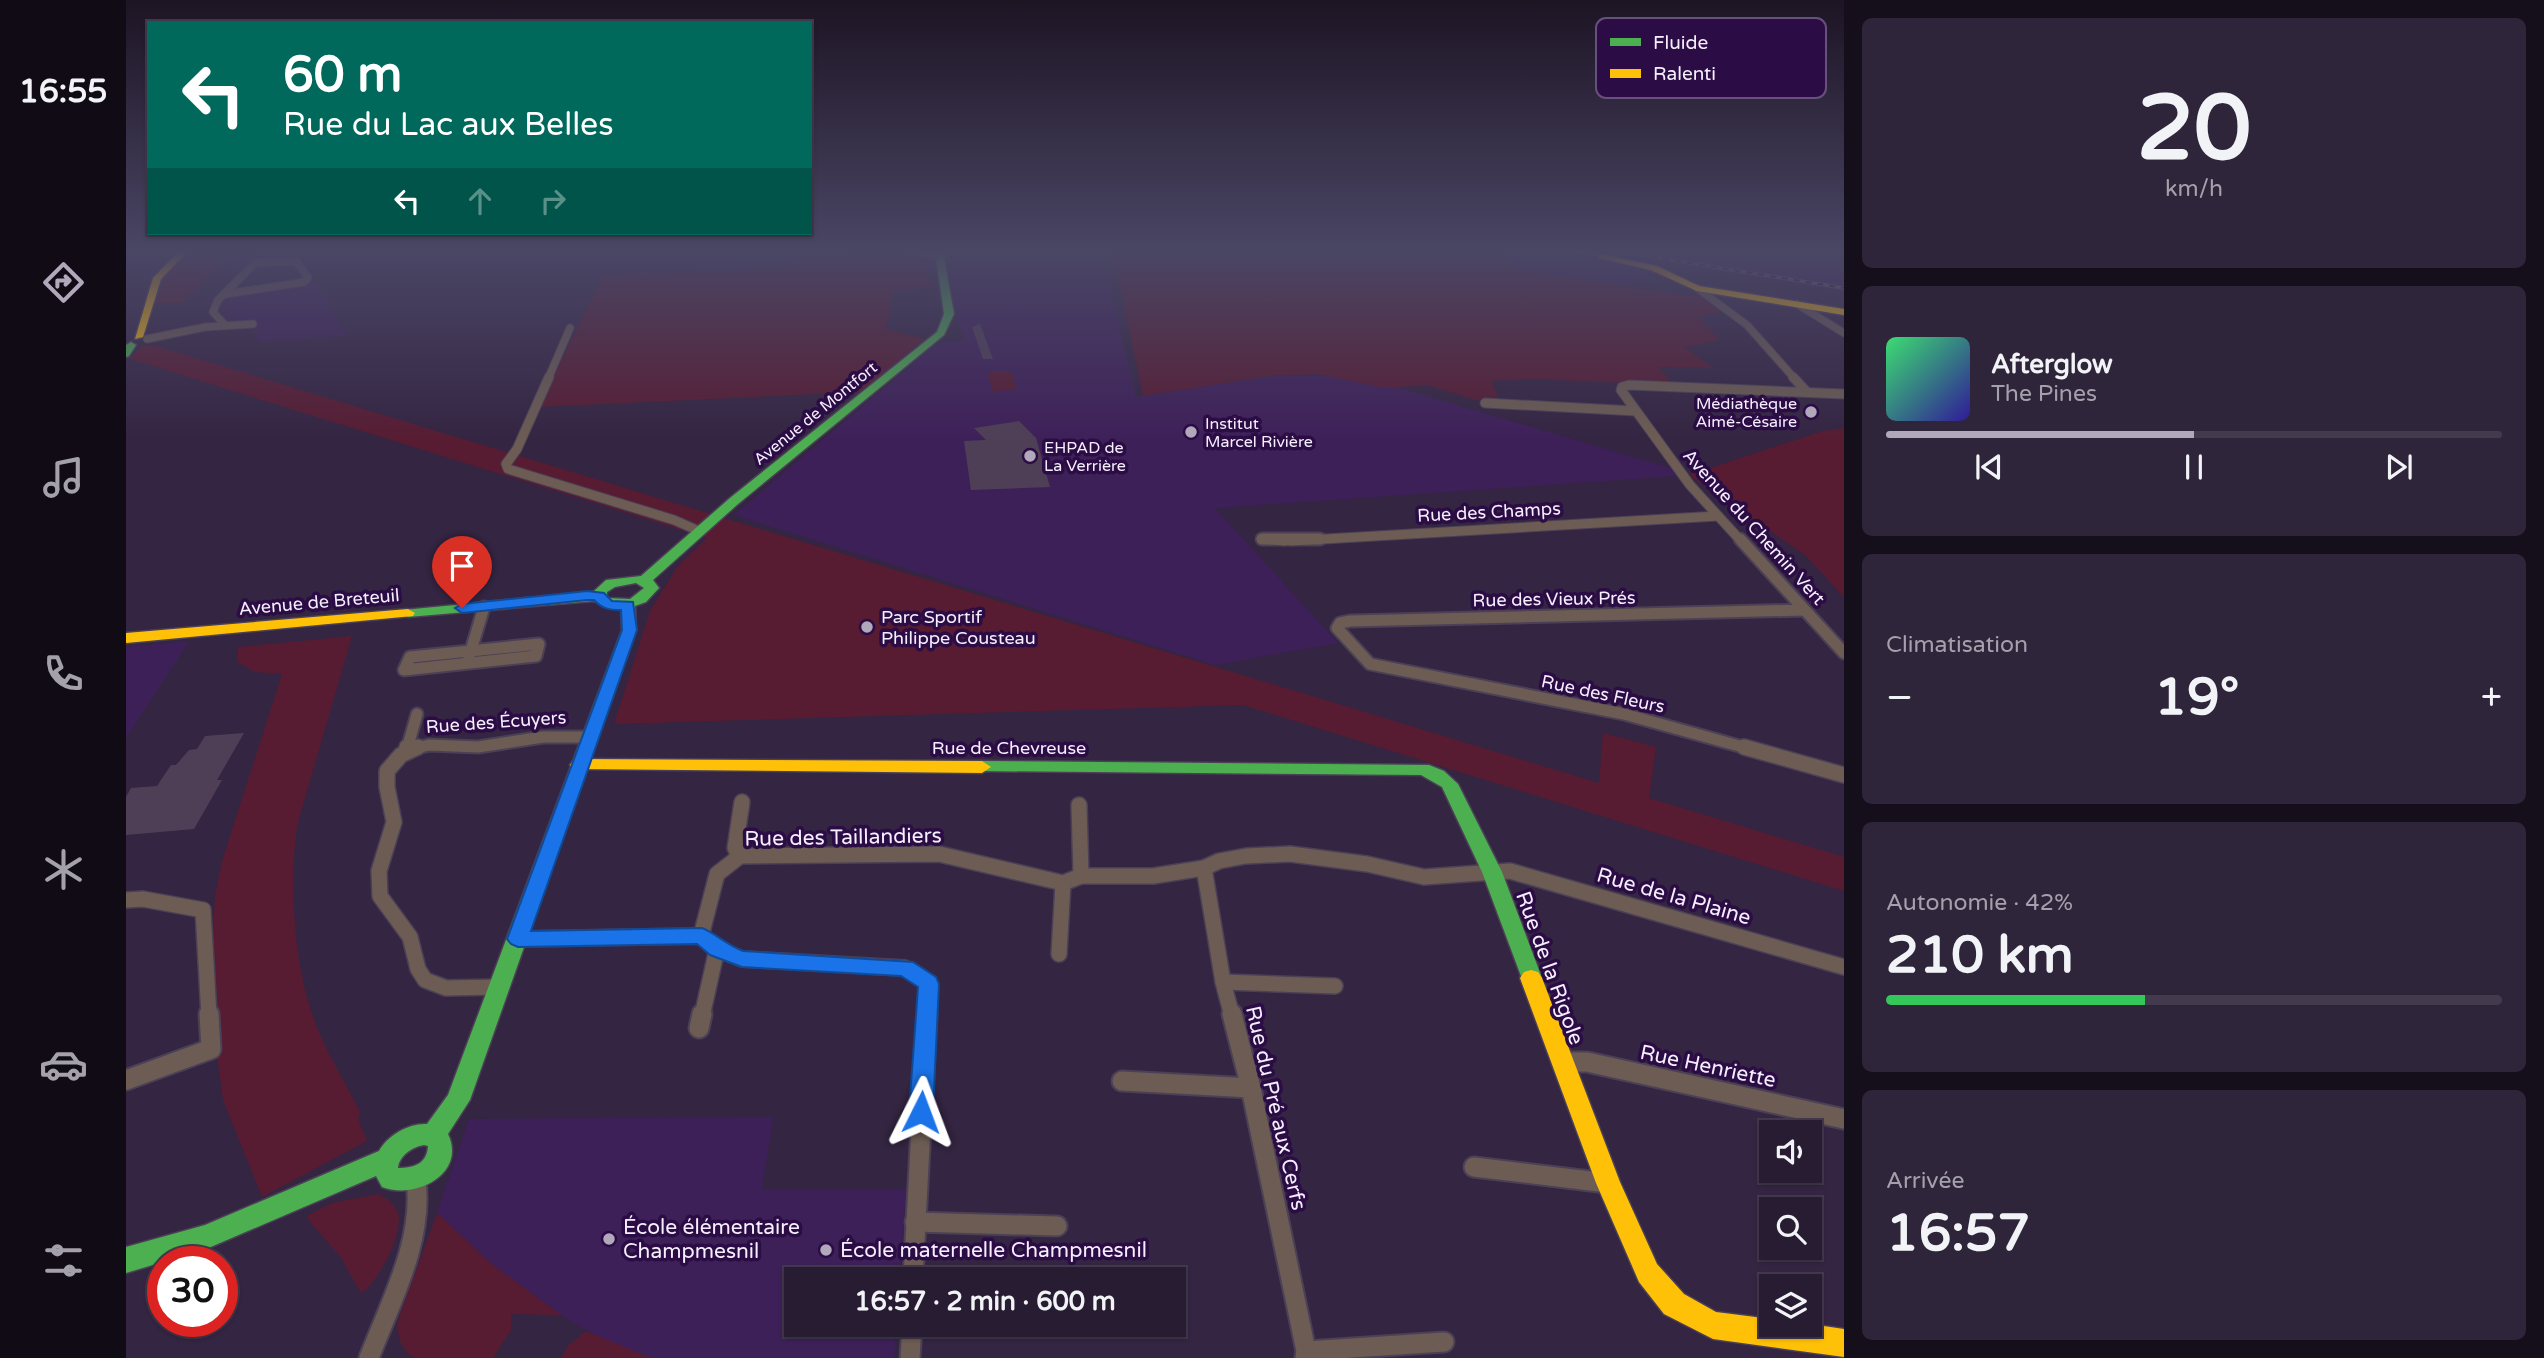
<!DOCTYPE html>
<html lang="fr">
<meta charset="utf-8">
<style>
body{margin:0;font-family:"Varela Round",sans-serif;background:#2f253a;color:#f1f3f6;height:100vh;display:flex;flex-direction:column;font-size:26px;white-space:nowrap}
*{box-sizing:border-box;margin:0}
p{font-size:23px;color:#a4a1ac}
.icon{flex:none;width:38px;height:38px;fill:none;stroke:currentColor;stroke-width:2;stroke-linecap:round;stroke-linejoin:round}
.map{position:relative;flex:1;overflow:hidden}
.details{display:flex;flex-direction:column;gap:18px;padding:18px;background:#150f1c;width:700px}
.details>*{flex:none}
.banner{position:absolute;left:21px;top:21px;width:665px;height:214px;border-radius:0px;box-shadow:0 2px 5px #0004,0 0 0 2px #433a4d;background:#00695c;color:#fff;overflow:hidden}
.buttons{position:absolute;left:1633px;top:1120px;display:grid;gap:14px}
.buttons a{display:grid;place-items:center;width:63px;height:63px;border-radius:0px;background:#271c32;box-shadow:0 2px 5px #0004,0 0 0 2px #433a4d;font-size:35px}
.speed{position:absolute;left:21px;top:1246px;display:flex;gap:14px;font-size:35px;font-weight:700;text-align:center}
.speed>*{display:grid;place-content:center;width:91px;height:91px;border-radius:50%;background:#271c32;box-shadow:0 2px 5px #0004,0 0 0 2px #433a4d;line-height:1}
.speed .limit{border:10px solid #d22;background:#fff;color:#111}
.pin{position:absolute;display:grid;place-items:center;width:60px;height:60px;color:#fff;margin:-72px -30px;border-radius:50% 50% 50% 0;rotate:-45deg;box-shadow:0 0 7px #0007}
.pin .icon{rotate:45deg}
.me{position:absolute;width:77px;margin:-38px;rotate:3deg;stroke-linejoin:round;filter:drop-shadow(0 0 5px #0008)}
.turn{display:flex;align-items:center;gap:24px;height:147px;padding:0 21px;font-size:32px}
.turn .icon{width:91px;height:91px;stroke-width:2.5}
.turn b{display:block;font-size:49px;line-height:60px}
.lanes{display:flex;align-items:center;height:66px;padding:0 21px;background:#0003;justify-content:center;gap:35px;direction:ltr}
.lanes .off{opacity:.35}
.big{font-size:52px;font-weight:700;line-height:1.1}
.details .tile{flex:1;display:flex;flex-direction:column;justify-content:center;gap:10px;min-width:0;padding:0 24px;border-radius:10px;background:#2f253a}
.details .dial{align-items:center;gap:0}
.dial b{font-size:91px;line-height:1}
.song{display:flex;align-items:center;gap:21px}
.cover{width:84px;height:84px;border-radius:10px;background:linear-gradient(135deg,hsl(140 70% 55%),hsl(250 70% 35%))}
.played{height:7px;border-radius:4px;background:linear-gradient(90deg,#b1a8bc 50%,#433a4d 50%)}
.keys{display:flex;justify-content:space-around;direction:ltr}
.heat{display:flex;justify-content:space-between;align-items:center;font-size:38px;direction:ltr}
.charge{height:10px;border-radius:5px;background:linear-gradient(90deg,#34c759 42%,#433a4d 0)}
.trip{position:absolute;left:658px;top:1267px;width:402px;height:70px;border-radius:0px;background:#271c32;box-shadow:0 2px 5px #0004,0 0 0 2px #433a4d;font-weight:700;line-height:70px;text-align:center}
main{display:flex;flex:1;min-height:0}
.menu{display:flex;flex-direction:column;width:126px;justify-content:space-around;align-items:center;background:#100b14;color:#a4a1ac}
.menu .icon{width:49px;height:49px}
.menu .on{color:#b1a8bc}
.menu b{font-size:32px;color:#f1f3f6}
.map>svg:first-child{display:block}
</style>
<main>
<nav class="menu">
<b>16:55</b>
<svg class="icon on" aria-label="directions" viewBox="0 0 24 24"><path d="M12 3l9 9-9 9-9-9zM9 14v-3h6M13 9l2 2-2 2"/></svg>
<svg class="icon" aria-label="music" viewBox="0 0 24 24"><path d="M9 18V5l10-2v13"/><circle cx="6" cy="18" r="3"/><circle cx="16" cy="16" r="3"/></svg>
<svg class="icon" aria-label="phone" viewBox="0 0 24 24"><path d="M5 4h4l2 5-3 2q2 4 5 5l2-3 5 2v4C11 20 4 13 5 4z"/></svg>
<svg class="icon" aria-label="climate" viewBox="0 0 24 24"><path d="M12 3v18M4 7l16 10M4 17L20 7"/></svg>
<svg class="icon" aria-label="car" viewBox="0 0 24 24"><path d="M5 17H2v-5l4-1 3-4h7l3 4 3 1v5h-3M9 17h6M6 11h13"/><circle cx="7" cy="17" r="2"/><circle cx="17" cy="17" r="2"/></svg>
<svg class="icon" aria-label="filters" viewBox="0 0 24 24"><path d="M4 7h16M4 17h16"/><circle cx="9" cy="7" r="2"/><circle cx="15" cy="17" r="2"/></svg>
</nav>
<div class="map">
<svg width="1718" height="1358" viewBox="0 0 1718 1358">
<rect width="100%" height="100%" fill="#342542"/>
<g fill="#3e2059">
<path d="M832,251H975L1010,397L1144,376H1208L1259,388L1270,387L1544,468L1551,476L1089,508L1212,643L1089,665L608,515L810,344L838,340L829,314L824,272L829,271L825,255Z"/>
<path d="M1378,251H1441L1527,270L1511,284L1489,285L1388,269Z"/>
<path d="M1465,251H1718V291L1546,265Z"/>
<path d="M189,281L221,336L133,341L126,328L131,323L112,324L102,320L97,312L99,303L108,295Z"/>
<path d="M63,641L0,738V647Z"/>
<path d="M647,1117L636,1190H780L773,1279H670V1325H770L768,1358H508L435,1315L367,1265L311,1213L343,1119Z"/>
</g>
<g fill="#571c32">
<path d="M65,251H188L103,256L56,303L28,304L41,271Z"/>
<path d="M987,251H1376L1388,269L1555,295H1573L1595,312L1571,317L1594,340L1558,347L1587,368L1532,367L1548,385L1407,379L1365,381L1374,401L1350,400L1301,385L1259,388L1191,374L1144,376L1017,396Z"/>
<path d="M774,252L794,255L806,287L767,290L760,329L799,339L734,392L413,407L477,275L670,268V253Z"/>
<path d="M15,346H30L1473,783L1477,733L1530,747L1523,798L1718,857V891L1117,705L488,724L524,611L551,567L581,538L4,359Z"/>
<path d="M862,371H885L891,390L866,391Z"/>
<path d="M1718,428V597L1679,555L1563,475L1697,431Z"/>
<path d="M226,636L172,822C162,880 168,970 190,1025C202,1055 220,1084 234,1112L232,1119L241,1141L136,1197L97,1100L90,1045L86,945L89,896L96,861L156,674L128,672L112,662V647Z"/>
<path d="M252,1194C262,1199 268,1203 272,1213C278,1233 252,1283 235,1293L214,1256L183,1221L182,1215L206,1203Z"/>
<path d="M311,1213L367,1265L435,1315L385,1314V1330L367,1358H288C274,1348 271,1337 272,1320Z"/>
<path d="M460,1331L525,1358H435L442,1346Z"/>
</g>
<g fill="#4f3f56">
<path d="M854,324L867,359H857L846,327Z"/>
<path d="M893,421L910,438L924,487L845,490L838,441L860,440L848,428Z"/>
<path d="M118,733L91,780H96L68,829L0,835V797L5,788L31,786L45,765H50L63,750L71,749L79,736Z"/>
</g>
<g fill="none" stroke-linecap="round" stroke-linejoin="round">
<defs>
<g id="street-far4">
<path d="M790,251L814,257"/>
<path d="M1571,288L1621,325L1669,379"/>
<path d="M1671,304L1718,333"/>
<path d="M99,325L87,312L92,300L129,263L170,261L182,278L178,282L100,294"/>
<path d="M21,339L79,327L127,324"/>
<path d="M422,379L444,328"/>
</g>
<g id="street-far3">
<path d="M423,377L391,449L380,464L382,469L548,520L573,531"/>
<path d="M1667,377L1681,392"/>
<path d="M1359,403L1510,411"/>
<path d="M1135,539L1159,541"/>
<path d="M1164,541L1592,516"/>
<path d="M1615,541L1564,485L1495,390L1496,387L1503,385L1718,394"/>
</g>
<g id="street-far2">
<path d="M1136,539H1194"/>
<path d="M1614,539L1718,653"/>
<path d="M413,644L410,656L278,670L284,657Z"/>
<path d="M343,657L358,607"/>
<path d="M281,749L291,714"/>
<path d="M287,749L303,745L352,747L417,737H463"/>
<path d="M1624,749L1498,714L1244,664L1211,628L1214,623L1224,621L1678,610"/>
</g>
<g id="street-far1">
<path d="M292,747L275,755L261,771V787L268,822L253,871L254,896L284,937L292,969L299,980L320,988L373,987"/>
<path d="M1618,747L1718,775"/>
<path d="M280,752L281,747"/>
<path d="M953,805L955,876"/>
<path d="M614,856L609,848L616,802"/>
<path d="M1078,868L1097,982L1106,1016"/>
<path d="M0,900L17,899L77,910L83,1016"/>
<path d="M575,936L591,874L614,856L813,854L937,883L955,876H1027L1078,868L1093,861L1120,856L1164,854L1241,864L1298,877L1384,871L1718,967"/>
<path d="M392,939L575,936L591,949L616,959L779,968L803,984L801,1016"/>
<path d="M933,954L937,883"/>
<path d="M1097,982L1209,986"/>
<path d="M576,1016L591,949"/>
</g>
<g id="street">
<path d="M1106,1014L1125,1088L1180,1351L1179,1358"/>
<path d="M573,1028L576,1014"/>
<path d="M1436,1062H1461L1718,1119"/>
<path d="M0,1080L85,1049L83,1014"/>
<path d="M996,1081L1125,1088"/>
<path d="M1348,1167L1481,1183"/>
<path d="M789,1222L931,1226"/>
<path d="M787,1279L801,1014"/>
<path d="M1180,1351L1318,1342"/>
<path d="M243,1358C264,1303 298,1241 290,1180"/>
<path d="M784,1358L786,1325"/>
</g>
<g id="fast">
<path d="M818,251H828L818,258L828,314L818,335L612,504L527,580L533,588L520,602L509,606L510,630L344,1100L322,1134C341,1174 289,1200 256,1187L250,1176L80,1249L0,1273V1247L79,1225L253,1151C262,1135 283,1123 301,1124L322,1095L496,630L495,609L467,601L282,617L275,613L277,610L467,592L480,580L515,576L604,498L811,332L818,314L810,257ZM510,583L518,588L504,599L481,598V592L489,587ZM298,1145L302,1146C301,1164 288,1168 272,1168C273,1156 286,1147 298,1145Z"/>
<path d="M1445,251H1466L1492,257L1488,259Z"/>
<path d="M5,342L10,345L3,356L0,357V345Z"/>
<path d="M856,761L1303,765L1318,771L1332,784L1376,872L1416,978L1412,984L1405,986L1398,984L1356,872L1316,787L1295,775L850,771L847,767L850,763Z"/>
</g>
<g id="slow">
<path d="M53,251H62L35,279L17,337L9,339L27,278Z"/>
<path d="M1473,254L1531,266L1573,286L1718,309V315L1571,291L1525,270L1473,258Z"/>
<path d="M282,609L289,613L287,616L0,643V633Z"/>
<path d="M453,759L856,761L865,767L856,773L447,769L444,765L447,761Z"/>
<path d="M1405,970L1412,972L1416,978L1494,1182L1531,1264L1558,1294L1590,1312L1645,1319V1325L1684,1324L1718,1329V1357L1587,1339L1538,1314L1513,1282L1470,1183L1394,978L1398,972Z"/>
</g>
</defs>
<use href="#street-far4" stroke="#4b4056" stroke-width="9"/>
<use href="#street-far3" stroke="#4b4056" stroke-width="11"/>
<use href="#street-far2" stroke="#4b4056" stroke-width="15"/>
<use href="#street-far1" stroke="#4b4056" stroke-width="18"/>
<use href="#street" stroke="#4b4056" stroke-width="23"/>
<use href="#fast" stroke="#4b4056" stroke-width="3"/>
<use href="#slow" stroke="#4b4056" stroke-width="3"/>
<use href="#street-far4" stroke="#6c5c53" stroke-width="7"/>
<use href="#street-far3" stroke="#6c5c53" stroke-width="9"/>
<use href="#street-far2" stroke="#6c5c53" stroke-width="11"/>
<use href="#street-far1" stroke="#6c5c53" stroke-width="15"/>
<use href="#street" stroke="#6c5c53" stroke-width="19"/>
<use href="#fast" fill="#4caf50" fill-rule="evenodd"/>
<use href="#slow" fill="#ffc107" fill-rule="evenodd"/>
<defs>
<path id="rail" d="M1490,251L1718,288"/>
</defs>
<use href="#rail" stroke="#6e6166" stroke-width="3.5"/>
<use href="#rail" stroke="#2b0c44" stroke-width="2" stroke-dasharray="6" stroke-linecap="butt"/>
</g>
<linearGradient id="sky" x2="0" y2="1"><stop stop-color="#1d1424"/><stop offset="0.57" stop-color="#4a4665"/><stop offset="1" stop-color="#4a4665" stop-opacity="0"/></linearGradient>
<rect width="1718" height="441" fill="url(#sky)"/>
<path fill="#1a73e8" stroke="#114b97" stroke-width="2" d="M461,591L478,593L486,601L507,602L511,630L405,931L576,928C589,933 601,945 617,951L787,962L810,977L813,984L807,1112L804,1119L795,1122L787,1119L783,1112L792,987L775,976L616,967L584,955L571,944L392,947L385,944L381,939L496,630L495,610C484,610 476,609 468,600H461L336,613L329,608L336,604Z"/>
<g fill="#b1a8bc" stroke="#2b0c44" stroke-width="2.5">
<circle cx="1685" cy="412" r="7"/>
<circle cx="1065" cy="432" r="7"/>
<circle cx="904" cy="456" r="7"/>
<circle cx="741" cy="627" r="7"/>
<circle cx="483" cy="1239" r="7"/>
<circle cx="700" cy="1250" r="7"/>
</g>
<g text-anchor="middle" stroke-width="7" stroke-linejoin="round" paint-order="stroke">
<g font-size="16" fill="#f5effd" stroke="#2b0c44" text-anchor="start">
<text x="1671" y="409" text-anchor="end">Médiathèque<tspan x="1671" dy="18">Aimé-Césaire</tspan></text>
<text x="1079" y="429">Institut<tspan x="1079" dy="18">Marcel Rivière</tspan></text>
<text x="918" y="453">EHPAD de<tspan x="918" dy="18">La Verrière</tspan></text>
</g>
<g font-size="16" fill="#f5effd" stroke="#2b0c44">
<text transform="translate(689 413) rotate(-39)" y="6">Avenue de Montfort</text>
</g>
<g font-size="18" fill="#f5effd" stroke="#2b0c44">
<text transform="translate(1363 512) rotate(-3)" y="6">Rue des Champs</text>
<text transform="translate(1628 527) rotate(48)" y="6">Avenue du Chemin Vert</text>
<text transform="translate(1428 599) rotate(-1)" y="6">Rue des Vieux Prés</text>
<text transform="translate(193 602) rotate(-5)" y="6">Avenue de Breteuil</text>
<text transform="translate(1477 694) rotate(12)" y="6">Rue des Fleurs</text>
<text transform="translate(370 722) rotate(-4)" y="6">Rue des Écuyers</text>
<text x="883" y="754">Rue de Chevreuse</text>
</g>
<g font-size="18" fill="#f5effd" stroke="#2b0c44" text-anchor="start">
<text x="755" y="623">Parc Sportif<tspan x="755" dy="21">Philippe Cousteau</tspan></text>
</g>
<g font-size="21" fill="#f5effd" stroke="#2b0c44">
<text transform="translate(717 837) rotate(-1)" y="7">Rue des Taillandiers</text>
<text transform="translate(1548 896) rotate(16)" y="7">Rue de la Plaine</text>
<text transform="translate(1424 968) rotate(70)" y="7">Rue de la Rigole</text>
<text transform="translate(1582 1066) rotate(12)" y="7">Rue Henriette</text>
<text transform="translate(1150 1108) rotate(77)" y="7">Rue du Pré aux Cerfs</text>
</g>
<g font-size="21" fill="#f5effd" stroke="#2b0c44" text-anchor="start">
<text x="497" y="1234">École élémentaire<tspan x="497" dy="24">Champmesnil</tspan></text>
<text x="714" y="1257">École maternelle Champmesnil</text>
</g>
</g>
<rect x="1470" y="18" width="230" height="80" rx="10" fill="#2b0c44" stroke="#68507c" stroke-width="2"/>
<rect x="1484" y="38" width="31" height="8" fill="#4caf50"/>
<rect x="1484" y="69" width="31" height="9" fill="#ffc107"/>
<g font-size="19" fill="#f5effd">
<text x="1527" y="49">Fluide</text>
<text x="1527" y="80">Ralenti</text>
</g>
</svg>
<div class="buttons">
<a><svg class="icon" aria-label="sound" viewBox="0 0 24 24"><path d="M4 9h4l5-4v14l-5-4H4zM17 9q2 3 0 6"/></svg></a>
<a><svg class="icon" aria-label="search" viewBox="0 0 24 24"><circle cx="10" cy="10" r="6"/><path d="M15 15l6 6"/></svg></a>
<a><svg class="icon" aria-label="layers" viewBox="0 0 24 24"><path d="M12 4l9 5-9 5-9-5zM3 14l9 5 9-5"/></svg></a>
</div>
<div class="speed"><div class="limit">30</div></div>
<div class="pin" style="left:336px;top:608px;background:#d93025"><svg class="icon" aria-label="arrive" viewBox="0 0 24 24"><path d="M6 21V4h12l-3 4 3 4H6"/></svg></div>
<svg class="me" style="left:795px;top:1112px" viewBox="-20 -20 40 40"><path d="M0-17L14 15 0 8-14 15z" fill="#1a73e8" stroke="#fff" stroke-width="4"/></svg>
<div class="trip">16:57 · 2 min · 600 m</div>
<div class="banner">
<div class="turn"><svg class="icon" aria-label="left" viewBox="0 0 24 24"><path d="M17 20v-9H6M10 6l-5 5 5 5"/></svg><div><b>60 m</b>Rue du Lac aux Belles</div></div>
<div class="lanes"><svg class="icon" aria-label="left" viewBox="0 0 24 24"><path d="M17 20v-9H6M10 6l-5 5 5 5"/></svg><svg class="icon off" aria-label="ahead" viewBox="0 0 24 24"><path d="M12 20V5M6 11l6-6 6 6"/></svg><svg class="icon off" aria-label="right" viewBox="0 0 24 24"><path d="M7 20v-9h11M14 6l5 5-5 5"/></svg></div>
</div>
</div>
<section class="details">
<div class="tile dial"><b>20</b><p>km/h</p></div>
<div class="tile">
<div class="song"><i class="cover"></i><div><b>Afterglow</b><p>The Pines</p></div></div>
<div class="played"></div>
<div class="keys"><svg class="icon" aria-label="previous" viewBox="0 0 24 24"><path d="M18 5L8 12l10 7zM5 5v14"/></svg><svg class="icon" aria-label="pause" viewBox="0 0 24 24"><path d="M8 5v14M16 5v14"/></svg><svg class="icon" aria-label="next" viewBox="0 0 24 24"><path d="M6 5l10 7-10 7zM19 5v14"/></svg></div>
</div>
<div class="tile"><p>Climatisation</p>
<div class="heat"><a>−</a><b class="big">19°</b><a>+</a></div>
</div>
<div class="tile"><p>Autonomie · 42%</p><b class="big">210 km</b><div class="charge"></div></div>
<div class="tile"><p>Arrivée</p><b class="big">16:57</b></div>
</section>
</main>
